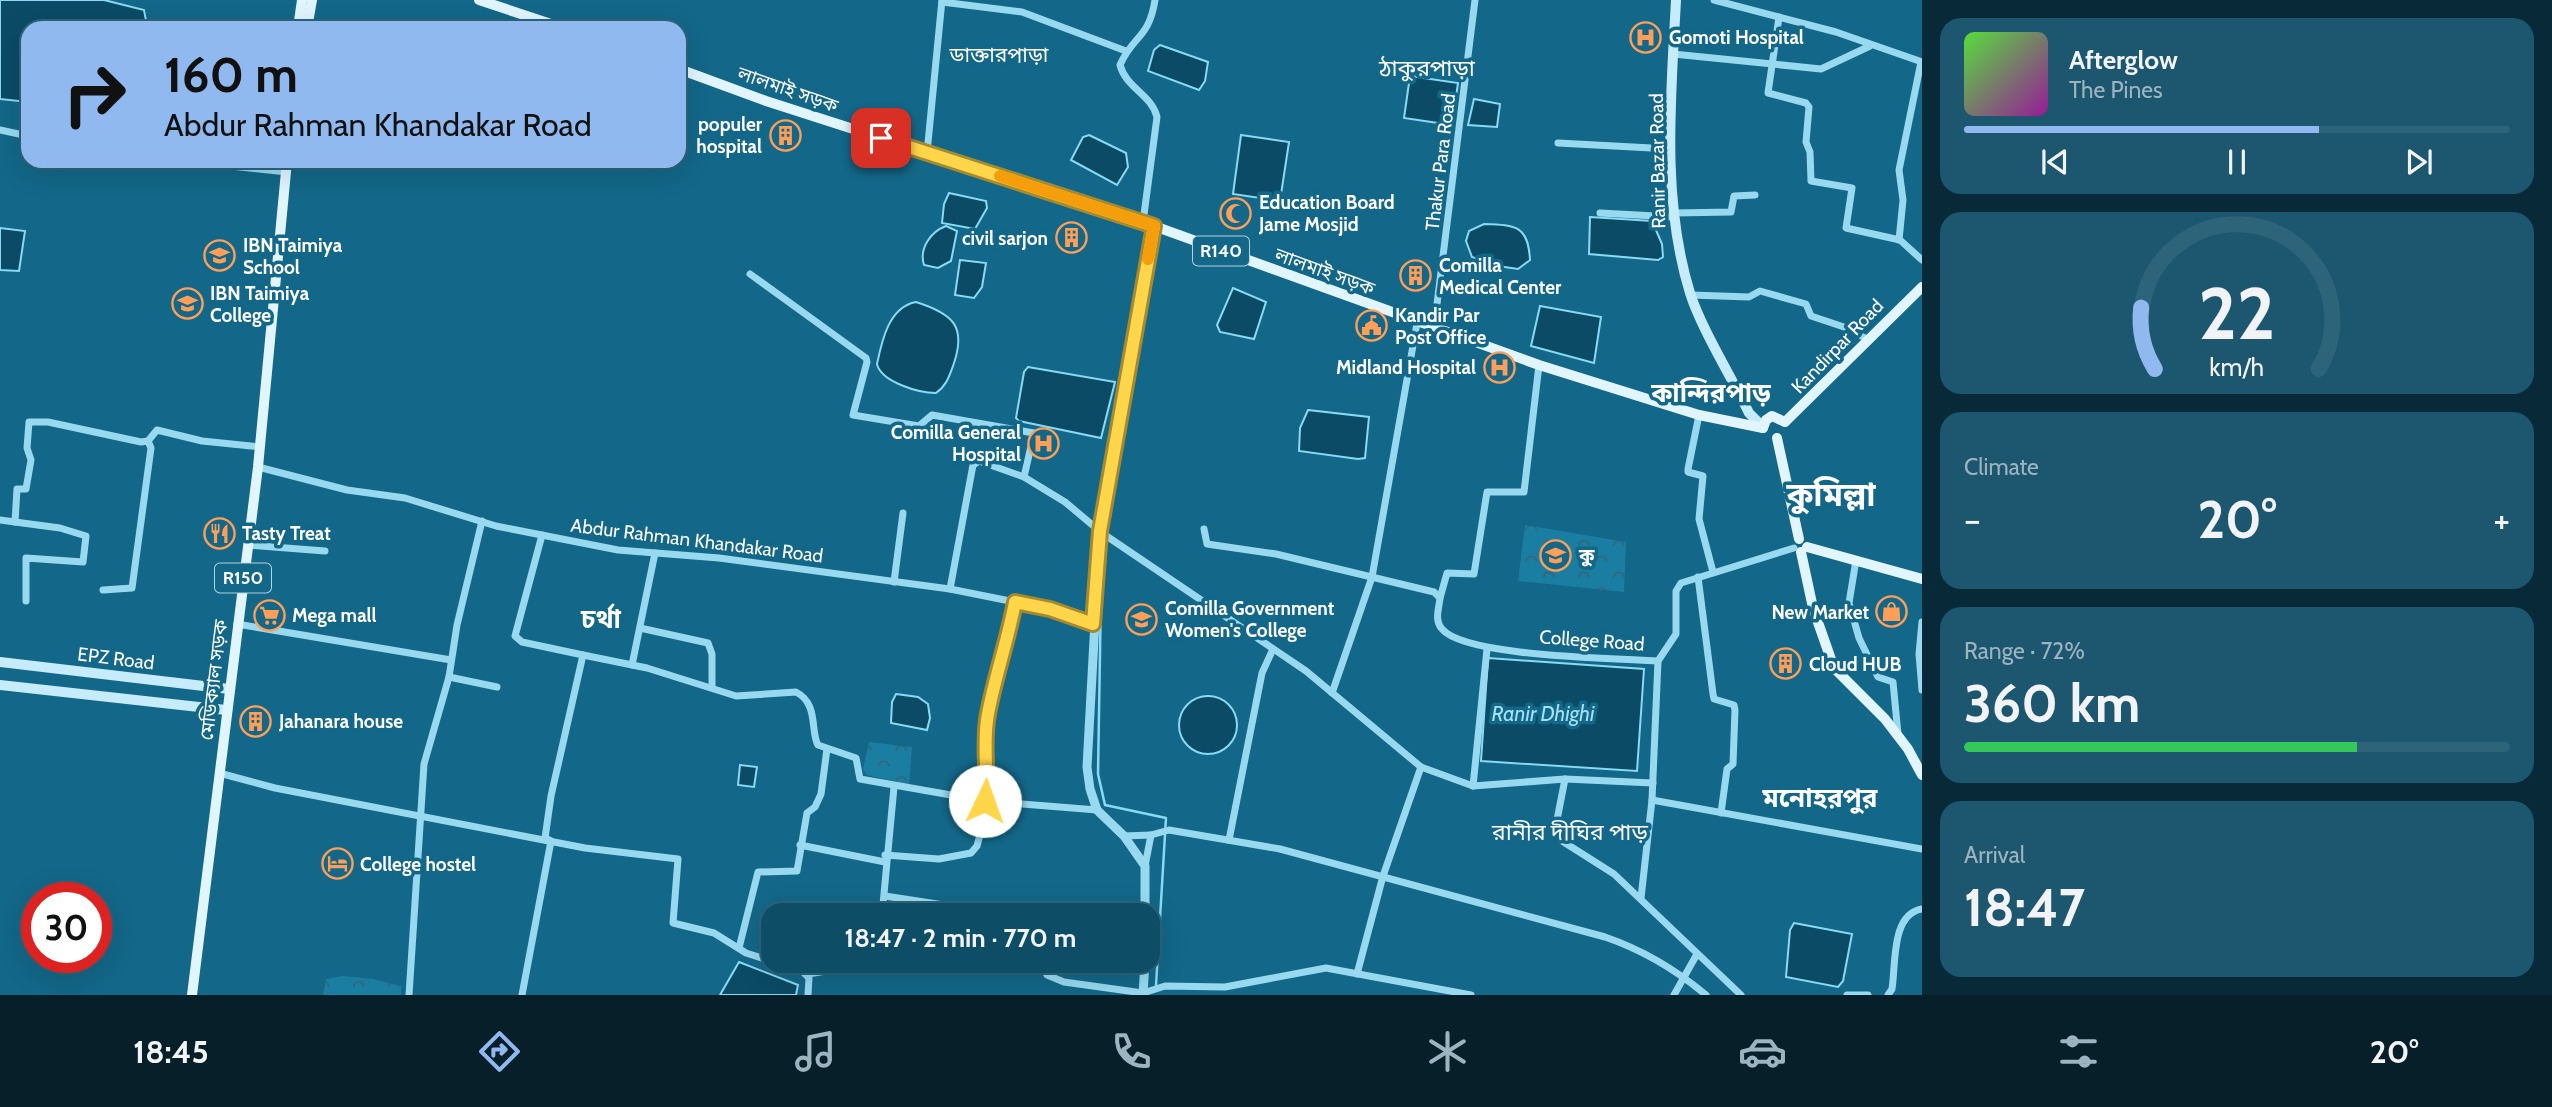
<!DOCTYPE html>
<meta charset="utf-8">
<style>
body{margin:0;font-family:Cabin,"Noto Sans Bengali",sans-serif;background:#1c576f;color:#f1f3f6;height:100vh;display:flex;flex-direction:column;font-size:26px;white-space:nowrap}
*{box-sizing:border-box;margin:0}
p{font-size:23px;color:#9bb4bf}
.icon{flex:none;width:38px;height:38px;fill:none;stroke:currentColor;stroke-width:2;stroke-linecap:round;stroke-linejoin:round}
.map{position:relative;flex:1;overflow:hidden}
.sheet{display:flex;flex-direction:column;gap:18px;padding:18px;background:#082a38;width:630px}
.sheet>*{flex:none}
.banner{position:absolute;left:21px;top:21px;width:665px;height:147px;border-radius:21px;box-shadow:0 7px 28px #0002,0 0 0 2px #2e647a;background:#90b9f0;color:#111;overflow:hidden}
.speed{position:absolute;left:21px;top:882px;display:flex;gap:14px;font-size:35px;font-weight:700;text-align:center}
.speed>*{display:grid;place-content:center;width:91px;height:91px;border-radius:50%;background:#0e4d66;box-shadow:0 7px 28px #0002,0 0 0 2px #2e647a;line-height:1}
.speed .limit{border:10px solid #d22;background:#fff;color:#111}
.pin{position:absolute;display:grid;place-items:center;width:60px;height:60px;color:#fff;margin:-30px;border-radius:14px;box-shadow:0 4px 10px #0006}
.me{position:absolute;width:77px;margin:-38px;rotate:3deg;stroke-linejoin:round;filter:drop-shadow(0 0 5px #0008)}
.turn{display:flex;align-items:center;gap:24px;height:147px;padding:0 28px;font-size:32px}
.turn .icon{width:91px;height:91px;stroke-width:2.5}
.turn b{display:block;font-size:49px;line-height:60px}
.big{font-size:52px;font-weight:700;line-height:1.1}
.sheet .tile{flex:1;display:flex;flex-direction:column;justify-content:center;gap:10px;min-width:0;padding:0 24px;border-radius:21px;background:#1c576f}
.sheet .dial{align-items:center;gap:0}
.dial svg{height:182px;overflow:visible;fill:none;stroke:#2e647a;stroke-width:7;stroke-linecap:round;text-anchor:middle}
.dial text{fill:#f1f3f6;stroke:none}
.song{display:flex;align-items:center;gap:21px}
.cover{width:84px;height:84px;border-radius:10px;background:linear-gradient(135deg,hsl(110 70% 55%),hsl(300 70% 35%))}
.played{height:7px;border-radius:4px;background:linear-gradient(90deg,#90b9f0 65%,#2e647a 65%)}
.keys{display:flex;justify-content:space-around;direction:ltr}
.heat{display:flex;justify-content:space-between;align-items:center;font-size:38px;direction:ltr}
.charge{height:10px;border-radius:5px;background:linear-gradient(90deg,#34c759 72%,#2e647a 0)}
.trip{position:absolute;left:761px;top:903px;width:399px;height:70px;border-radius:21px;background:#0e4d66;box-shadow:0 7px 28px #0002,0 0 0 2px #2e647a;font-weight:700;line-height:70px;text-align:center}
.dock{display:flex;height:112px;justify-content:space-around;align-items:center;background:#061f29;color:#9bb4bf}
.dock .icon{width:49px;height:49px}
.dock .active{color:#90b9f0}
.dock b{font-size:32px;color:#f1f3f6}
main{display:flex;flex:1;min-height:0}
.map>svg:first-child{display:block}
</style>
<main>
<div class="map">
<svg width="1922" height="995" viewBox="0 0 1922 995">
<defs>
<pattern id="forest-crowns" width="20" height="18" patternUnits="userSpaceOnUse" patternTransform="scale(1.75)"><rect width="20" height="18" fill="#1a7ea2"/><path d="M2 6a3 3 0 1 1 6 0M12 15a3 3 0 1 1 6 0" fill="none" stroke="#336577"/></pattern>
</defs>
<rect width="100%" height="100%" fill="#136788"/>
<g fill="url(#forest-crowns)">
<path d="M1525,525L1626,542L1624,592L1518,581Z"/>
<path d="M869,742L912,747L909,785L867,775L863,769Z"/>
<path d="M343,976L373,979L401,986V995H323L326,979Z"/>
</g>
<g fill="#0b4b65" stroke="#89d9f3" stroke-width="2">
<path d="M0,0H104L144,10L147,26L28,28V102L0,99Z"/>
<path d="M1160,45L1208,62L1205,81L1199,90L1148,71L1154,50Z"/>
<path d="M1410,76L1458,83L1452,125L1404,118Z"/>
<path d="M1474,99L1500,104L1497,127L1468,125Z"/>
<path d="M1089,135L1126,153L1128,167L1117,185L1071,160L1083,137Z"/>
<path d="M1241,135L1289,142L1280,201L1233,194Z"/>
<path d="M949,193L986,201L987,208L975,229L942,223L944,204Z"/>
<path d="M1590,217L1652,221L1662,244L1663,257L1658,260L1589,254Z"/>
<path d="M1484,224C1517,225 1528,226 1530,260L1518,269L1491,265L1472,257L1466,241L1469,231Z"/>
<path d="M946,226L957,231L951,261L938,268L924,265C919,249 930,232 946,226Z"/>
<path d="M0,228L25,231L19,271L0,270Z"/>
<path d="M960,260L986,263L982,287L974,298L955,295Z"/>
<path d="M1233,288L1266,302L1254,339L1220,332L1217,325Z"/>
<path d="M916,302C954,314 967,327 953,366C949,377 946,386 936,393C919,393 881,382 877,364C882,340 889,307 916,302Z"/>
<path d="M1540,306L1601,317L1594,363L1531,346Z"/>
<path d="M1028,367L1115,382L1101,438L1019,421L1016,418L1024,372Z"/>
<path d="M1308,410L1369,417L1365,458L1358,459L1299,451L1300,428Z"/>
<path d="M1488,658L1644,669L1637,771L1481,761Z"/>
<path d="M896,694L918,697L928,704L930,718L927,730L891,723L892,702Z"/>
<circle cx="1208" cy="725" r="29"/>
<path d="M740,765L757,767L754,787L738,785Z"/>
<path d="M1794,923L1852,934L1843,981L1838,987L1786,977L1790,930Z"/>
<path d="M739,962L798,985L796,995H720Z"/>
</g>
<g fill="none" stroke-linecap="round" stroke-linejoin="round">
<g stroke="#89d9f3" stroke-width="2.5">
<path d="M1114,476L1133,386L1155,245"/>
<path d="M1105,531L1111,493"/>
<path d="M1102,573L1105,538"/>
<path d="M1101,594L1098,774L1105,805L1166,818L1156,985"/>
</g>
<g stroke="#98d9f0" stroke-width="7">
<path d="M1714,0L1836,32L1922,62"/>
<path d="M942,2L1022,12L1126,51"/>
<path d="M1779,17L1768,93L1806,103L1809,107L1806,142L1810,152L1811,181L1852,188L1846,228L1900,240L1922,260"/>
<path d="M1673,54L1821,69L1870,46"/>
<path d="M0,130L28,136"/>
<path d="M1558,143L1670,149"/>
<path d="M927,153L942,0"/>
<path d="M184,161L287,172"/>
<path d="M1600,213L1674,217"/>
<path d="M1674,213L1731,212L1734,196L1755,195"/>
<path d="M1143,222L1157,117C1152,95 1126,88 1120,65C1133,35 1149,39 1155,0"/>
<path d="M1899,240L1903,200L1899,170L1921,62"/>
<path d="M750,274L866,358L867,362L853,415L919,426L932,415L1034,433L1024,477L1065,502L1102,533L1306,671L1421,767L1473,786L1565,779L1557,820L1562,841L1614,874L1741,995"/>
<path d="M1691,295L1749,297L1760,291L1806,304L1811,316L1844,327L1867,339"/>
<path d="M1434,328L1475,0"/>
<path d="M1699,415L1688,469V472L1703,476L1699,519L1713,572"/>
<path d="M258,467L347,490L405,498L496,526L618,550L719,558L950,589L1050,609L1093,624"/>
<path d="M0,520L15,522L17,489H26L31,460L27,448L29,422H48L141,442L148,441L157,430L202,441L260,447"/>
<path d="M15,522L60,528L86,536L83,562L26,558V601"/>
<path d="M1204,529L1207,544L1276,554L1434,592L1440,598C1439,609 1434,620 1442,629C1465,657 1617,658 1658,661L1676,634V591L1681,583L1794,548"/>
<path d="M248,545L325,551"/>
<path d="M1856,560L1849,603L1859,638L1878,677L1893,682L1898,734"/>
<path d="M1698,577L1713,694L1714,699L1734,705L1735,710L1733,764L1727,769L1721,813"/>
<path d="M894,582L903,513"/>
<path d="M950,589L973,465L979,461L1024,477"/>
<path d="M103,590L132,588L151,448L148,441"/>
<path d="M1440,598L1447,573L1474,574L1487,492H1524L1539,365"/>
<path d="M1922,622L1919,654L1922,690"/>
<path d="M237,624L451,660"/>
<path d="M640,628L708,643L712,654V687"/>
<path d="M583,655L647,668L736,696L796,692C819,704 810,731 818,745L856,758L860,779L985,801L1097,810"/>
<path d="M632,665L655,553"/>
<path d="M449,677L497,687"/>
<path d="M1332,693L1372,577L1417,323"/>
<path d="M219,773L275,788L585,848L678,859L673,923L714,933L746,953L802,971L809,978L808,995"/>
<path d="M1565,779L1653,783"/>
<path d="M1473,786L1487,649"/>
<path d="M1652,800L1922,849"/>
<path d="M985,801C989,771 982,743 988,714C995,676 1008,640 1015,602"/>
<path d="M1124,836L1151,835L1169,830L1280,849L1605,937C1643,950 1675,969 1706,995"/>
<path d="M1229,840L1262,673L1273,649"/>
<path d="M800,845L885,862"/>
<path d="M885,855L939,859L971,853L977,846L989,801"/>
<path d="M1145,866L1151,835"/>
<path d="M885,896L950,906L963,915"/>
<path d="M1641,898L1652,800L1658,661"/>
<path d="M882,915L894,787"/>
<path d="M739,948L758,872L797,871L807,813L815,807L821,794L827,749"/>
<path d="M1040,961L1047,975L1064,982L1143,993L1165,986L1225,987L1326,968L1471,995"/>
<path d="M808,974L850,967L869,971L877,966L878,961"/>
<path d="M1357,974L1383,876L1421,767"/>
<path d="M409,995L424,764L449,677L457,625L482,521"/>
<path d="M522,995L551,841L545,838L551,796L583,655L522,642L515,636L542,535"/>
<path d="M1674,995L1697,954"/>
<path d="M1847,995H1868"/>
<path d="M1888,995L1892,989C1896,964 1891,914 1922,909"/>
</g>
<g stroke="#98d9f0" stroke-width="9">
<path d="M1145,915V866L1124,836L1097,810L1090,789L1087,767L1100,531L1154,226"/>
<path d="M1143,995L1145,961"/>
</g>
<g stroke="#c6ecfb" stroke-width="10">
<path d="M1676,0C1671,97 1661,199 1690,293C1701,328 1732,378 1749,413L1763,427"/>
<path d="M0,662L229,689"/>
<path d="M0,685L226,710"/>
</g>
<g stroke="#e1f5ff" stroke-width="10">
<path d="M479,0L563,28"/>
<path d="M298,28L302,0"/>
<path d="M307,28L312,0"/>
<path d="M679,69L766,101L1143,222L1539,365L1699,415L1763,428"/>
<path d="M1785,422L1922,287"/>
<path d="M1763,428L1766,420L1772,416L1785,422"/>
<path d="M1777,438L1799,539"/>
<path d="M1807,547L1922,579"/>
<path d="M1801,552L1813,608L1834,668L1885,719L1908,749L1922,775"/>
<path d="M192,995L258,467L287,161"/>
</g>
</g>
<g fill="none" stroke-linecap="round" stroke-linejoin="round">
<defs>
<path id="route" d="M881,138L1154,226L1100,531L1093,624L1050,609L1015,602C1008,640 995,676 988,714C982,744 989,771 985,801"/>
</defs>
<use href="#route" stroke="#a68a30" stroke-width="18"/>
<use href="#route" stroke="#ffd54a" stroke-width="12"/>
<path stroke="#f59e0b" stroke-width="12" d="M1000,176L1154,226L1148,259"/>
</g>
<defs>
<symbol id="hospital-ring" viewBox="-11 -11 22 22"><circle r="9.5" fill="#136788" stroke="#ff9f57" stroke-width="1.5"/><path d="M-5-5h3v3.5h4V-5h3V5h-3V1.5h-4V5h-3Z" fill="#ff9f57"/></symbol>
<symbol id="building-ring" viewBox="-11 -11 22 22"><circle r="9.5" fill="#136788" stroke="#ff9f57" stroke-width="1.5"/><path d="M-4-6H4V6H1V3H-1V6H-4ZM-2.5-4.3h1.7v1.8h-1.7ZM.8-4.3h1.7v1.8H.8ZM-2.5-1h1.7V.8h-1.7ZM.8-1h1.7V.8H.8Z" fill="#ff9f57"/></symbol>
<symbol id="mosque-ring" viewBox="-11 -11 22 22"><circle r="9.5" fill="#136788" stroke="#ff9f57" stroke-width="1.5"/><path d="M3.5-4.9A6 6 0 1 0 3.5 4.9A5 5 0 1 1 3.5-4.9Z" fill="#ff9f57"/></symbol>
<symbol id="school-ring" viewBox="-11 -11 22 22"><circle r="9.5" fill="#136788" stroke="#ff9f57" stroke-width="1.5"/><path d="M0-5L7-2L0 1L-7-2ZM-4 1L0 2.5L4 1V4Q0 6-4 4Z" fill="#ff9f57"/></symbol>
<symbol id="university-ring" viewBox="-11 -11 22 22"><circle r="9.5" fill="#136788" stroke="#ff9f57" stroke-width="1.5"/><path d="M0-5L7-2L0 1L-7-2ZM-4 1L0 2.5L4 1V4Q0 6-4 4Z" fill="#ff9f57"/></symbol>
<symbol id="civic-ring" viewBox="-11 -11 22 22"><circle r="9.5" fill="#136788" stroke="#ff9f57" stroke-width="1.5"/><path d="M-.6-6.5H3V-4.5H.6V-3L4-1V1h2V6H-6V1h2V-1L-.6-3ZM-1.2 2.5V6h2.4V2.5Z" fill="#ff9f57"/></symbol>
<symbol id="restaurant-ring" viewBox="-11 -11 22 22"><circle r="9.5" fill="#136788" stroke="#ff9f57" stroke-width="1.5"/><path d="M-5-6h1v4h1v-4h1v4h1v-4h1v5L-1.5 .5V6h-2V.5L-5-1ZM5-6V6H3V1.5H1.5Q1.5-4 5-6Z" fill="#ff9f57"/></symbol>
<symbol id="shop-ring" viewBox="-11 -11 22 22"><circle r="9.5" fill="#136788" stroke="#ff9f57" stroke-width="1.5"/><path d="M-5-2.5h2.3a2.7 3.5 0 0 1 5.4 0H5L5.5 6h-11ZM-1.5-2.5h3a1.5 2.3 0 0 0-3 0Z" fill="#ff9f57"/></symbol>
<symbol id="supermarket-ring" viewBox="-11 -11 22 22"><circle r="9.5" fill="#136788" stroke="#ff9f57" stroke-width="1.5"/><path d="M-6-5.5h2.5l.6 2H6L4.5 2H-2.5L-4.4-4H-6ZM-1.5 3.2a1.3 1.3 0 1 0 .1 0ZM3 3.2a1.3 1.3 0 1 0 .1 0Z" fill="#ff9f57"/></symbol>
<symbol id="hotel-ring" viewBox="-11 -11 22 22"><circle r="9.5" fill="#136788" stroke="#ff9f57" stroke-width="1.5"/><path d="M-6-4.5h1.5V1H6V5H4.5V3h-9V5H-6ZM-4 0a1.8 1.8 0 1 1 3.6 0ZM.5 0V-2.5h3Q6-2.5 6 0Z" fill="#ff9f57"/></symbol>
</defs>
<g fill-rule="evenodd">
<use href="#hospital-ring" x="1628" y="20" width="35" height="35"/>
<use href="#building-ring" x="768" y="118" width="35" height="35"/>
<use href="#mosque-ring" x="1218" y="196" width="35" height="35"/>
<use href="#building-ring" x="1054" y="220" width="35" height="35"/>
<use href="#school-ring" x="202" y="238" width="35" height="35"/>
<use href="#building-ring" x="1398" y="258" width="35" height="35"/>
<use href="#university-ring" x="170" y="286" width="35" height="35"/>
<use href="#civic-ring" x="1354" y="308" width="35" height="35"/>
<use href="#hospital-ring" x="1482" y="350" width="35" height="35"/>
<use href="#hospital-ring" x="1026" y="426" width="35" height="35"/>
<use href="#restaurant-ring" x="202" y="516" width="35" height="35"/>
<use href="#university-ring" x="1538" y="538" width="35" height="35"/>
<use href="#shop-ring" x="1874" y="594" width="35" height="35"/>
<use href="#supermarket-ring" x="252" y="598" width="35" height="35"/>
<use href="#university-ring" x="1124" y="602" width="35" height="35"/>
<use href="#building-ring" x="1768" y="646" width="35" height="35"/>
<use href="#building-ring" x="238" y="704" width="35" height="35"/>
<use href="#hotel-ring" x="320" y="846" width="35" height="35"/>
</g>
<g text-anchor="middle" stroke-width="7" stroke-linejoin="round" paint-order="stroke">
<g fill="#136788" stroke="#b8d1db" stroke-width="2">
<rect x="1193" y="236.5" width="56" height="29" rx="5"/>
<rect x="215" y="563.5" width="56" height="29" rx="5"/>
</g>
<g font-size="18" font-weight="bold" fill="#fff">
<text x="1221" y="257">R140</text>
<text x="243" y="584">R150</text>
</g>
<g font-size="19" font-weight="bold" fill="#fff" stroke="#136788" text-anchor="start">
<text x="1669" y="44">Gomoti Hospital</text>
<text x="762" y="131" text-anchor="end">populer<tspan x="762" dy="22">hospital</tspan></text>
<text x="1259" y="209">Education Board<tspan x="1259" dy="22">Jame Mosjid</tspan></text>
<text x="1048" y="245" text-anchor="end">civil sarjon</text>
<text x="243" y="252">IBN Taimiya<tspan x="243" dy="22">School</tspan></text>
<text x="1439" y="272">Comilla<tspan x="1439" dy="22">Medical Center</tspan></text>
<text x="210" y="300">IBN Taimiya<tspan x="210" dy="22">College</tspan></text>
<text x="1395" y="322">Kandir Par<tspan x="1395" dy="22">Post Office</tspan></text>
<text x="1476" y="374" text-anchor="end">Midland Hospital</text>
<text x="1021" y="439" text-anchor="end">Comilla General<tspan x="1021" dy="22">Hospital</tspan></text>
<text x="242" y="540">Tasty Treat</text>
<text x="1579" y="562">কু</text>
<text x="1165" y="615">Comilla Government<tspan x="1165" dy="22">Women's College</tspan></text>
<text x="1869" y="619" text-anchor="end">New Market</text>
<text x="292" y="622">Mega mall</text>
<text x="1809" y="671">Cloud HUB</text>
<text x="279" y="728">Jahanara house</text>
<text x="360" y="871">College hostel</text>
</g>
<g font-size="19" fill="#fff" stroke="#136788">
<text transform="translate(788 89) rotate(19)" y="7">লালমাই সড়ক</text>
<text transform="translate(1657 161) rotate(-91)" y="7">Ranir Bazar Road</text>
<text transform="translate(1440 162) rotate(-83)" y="7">Thakur Para Road</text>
<text transform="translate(1325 271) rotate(20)" y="7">লালমাই সড়ক</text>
<text transform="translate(1837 346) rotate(-46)" y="7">Kandirpar Road</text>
<text transform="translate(697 540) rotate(7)" y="7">Abdur Rahman Khandakar Road</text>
<text transform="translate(1592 640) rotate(4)" y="7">College Road</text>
<text transform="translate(116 658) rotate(7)" y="7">EPZ Road</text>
<text transform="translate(213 680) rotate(-83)" y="7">মেডিক্যাল সড়ক</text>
</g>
<g font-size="21" fill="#fff" stroke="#136788">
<text x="999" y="62">ডাক্তারপাড়া</text>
</g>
<g font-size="21" font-style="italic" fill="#a3e2f8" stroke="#136788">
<text x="1543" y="721">Ranir Dhighi</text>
</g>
<g font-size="23" fill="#fff" stroke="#136788">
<text x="1427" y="76">ঠাকুরপাড়া</text>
<text x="1570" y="840">রানীর দীঘির পাড়</text>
</g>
<g font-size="26" font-weight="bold" fill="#fff" stroke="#136788">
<text x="1711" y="402">কান্দিরপাড়</text>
<text x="601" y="628">চর্থা</text>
<text x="1820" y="807">মনোহরপুর</text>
</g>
<g font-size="33" font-weight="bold" fill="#fff" stroke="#136788">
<text x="1831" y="506">কুমিল্লা</text>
</g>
</g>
</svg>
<div class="speed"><div class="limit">30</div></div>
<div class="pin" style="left:881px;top:138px;background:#d93025"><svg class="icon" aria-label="arrive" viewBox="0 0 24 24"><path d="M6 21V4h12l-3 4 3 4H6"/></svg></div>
<svg class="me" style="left:985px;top:801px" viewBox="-20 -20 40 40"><circle r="19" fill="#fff"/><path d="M0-13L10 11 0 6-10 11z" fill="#ffd54a"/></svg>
<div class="trip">18:47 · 2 min · 770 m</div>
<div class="banner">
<div class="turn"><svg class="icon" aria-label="right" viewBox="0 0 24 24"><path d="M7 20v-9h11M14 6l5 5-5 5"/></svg><div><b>160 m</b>Abdur Rahman Khandakar Road</div></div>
</div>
</div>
<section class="sheet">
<div class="tile">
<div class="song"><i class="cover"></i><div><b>Afterglow</b><p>The Pines</p></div></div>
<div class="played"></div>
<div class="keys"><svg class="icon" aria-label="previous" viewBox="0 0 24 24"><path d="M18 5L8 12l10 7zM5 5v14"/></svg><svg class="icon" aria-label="pause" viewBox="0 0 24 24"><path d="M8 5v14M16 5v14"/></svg><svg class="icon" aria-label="next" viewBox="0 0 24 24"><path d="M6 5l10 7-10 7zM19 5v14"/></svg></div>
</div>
<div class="tile dial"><svg viewBox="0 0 100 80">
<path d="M14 69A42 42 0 1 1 86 69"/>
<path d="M14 69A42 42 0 0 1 8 42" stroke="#90b9f0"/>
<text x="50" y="56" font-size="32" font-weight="700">22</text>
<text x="50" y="72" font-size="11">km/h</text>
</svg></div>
<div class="tile"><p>Climate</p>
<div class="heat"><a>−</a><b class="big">20°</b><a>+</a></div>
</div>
<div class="tile"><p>Range · 72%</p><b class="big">360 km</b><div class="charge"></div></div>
<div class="tile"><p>Arrival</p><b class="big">18:47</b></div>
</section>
</main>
<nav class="dock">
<b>18:45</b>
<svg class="icon active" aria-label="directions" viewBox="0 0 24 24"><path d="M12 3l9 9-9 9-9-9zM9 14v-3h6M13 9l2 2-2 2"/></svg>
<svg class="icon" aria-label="music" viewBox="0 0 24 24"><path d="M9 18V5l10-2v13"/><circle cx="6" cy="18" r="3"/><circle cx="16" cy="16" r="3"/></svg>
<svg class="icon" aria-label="phone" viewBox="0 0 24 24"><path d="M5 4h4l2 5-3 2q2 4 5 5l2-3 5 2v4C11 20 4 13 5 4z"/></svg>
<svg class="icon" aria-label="climate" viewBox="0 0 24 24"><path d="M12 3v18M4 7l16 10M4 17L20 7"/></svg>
<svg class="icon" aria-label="car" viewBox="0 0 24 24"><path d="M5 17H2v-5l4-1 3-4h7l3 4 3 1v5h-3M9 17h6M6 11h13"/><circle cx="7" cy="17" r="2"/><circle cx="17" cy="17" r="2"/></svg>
<svg class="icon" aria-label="filters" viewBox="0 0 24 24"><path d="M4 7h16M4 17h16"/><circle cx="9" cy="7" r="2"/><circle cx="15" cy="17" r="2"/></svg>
<b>20°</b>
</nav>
